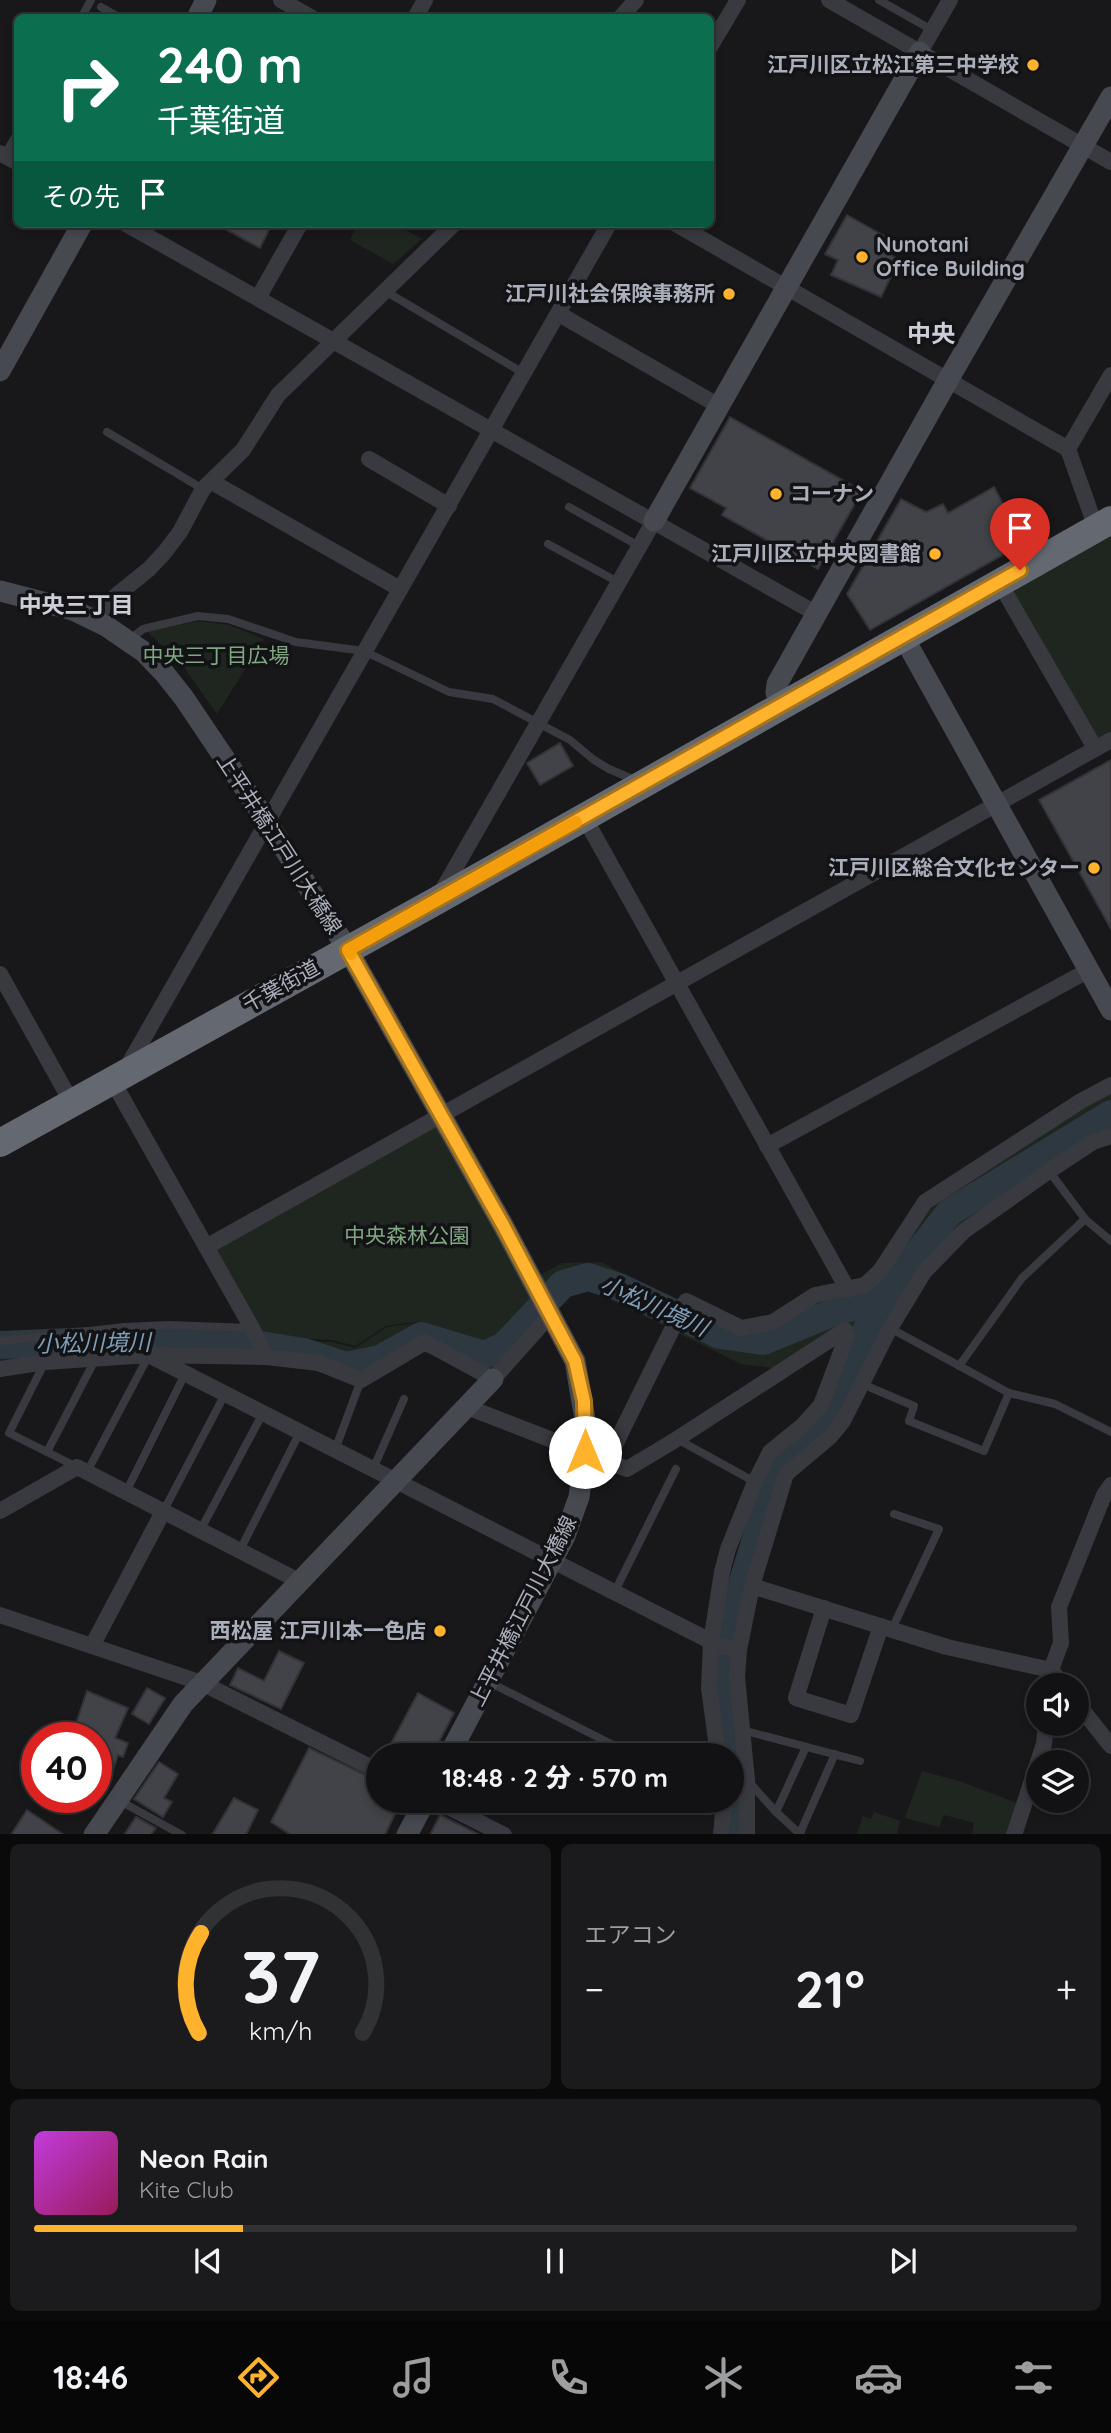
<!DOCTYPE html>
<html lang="ja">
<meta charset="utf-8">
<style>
body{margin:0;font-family:Quicksand,"Noto Sans JP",sans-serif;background:#1b1b1d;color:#f1f3f6;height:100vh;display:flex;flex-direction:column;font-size:26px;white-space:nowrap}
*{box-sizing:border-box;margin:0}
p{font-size:23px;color:#9c9ea0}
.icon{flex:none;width:38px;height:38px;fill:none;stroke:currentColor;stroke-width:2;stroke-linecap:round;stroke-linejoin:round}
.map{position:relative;height:1834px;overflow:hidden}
.details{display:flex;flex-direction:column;gap:10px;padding:10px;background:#0a0a0b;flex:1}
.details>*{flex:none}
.top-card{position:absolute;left:14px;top:14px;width:700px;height:214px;border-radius:10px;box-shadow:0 4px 10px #0003,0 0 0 2px #313234;background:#0b6e4f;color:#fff;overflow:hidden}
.tools{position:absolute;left:1026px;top:1673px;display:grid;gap:14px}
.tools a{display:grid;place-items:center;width:63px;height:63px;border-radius:50%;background:#121214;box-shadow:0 4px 10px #0003,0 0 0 2px #313234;font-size:35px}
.speed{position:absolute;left:21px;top:1722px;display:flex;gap:14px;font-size:35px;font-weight:700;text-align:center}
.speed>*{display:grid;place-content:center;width:91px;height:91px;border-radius:50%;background:#121214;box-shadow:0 4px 10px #0003,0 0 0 2px #313234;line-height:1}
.speed .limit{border:10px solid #d22;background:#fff;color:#111}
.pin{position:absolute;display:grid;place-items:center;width:60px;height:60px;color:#fff;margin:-72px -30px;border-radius:50% 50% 50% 0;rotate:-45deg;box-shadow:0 0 7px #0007}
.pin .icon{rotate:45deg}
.me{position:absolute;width:77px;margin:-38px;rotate:0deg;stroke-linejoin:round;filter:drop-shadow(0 0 5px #0008)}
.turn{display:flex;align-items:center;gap:24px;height:147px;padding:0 28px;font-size:32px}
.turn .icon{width:91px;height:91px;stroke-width:2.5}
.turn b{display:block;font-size:49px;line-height:60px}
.then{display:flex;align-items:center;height:66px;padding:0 28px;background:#0003;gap:14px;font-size:26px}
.big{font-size:52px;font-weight:800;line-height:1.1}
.details .widget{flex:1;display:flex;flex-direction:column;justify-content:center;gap:10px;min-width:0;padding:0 24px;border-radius:10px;background:#1b1b1d}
.details .dial{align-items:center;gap:0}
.dial svg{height:182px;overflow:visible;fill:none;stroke:#313234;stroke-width:7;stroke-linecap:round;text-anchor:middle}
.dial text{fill:#f1f3f6;stroke:none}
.song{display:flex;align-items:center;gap:21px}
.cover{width:84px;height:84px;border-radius:10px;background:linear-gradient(135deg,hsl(290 70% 55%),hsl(330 70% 35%))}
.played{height:7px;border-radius:4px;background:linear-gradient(90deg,#ffb22c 20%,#313234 20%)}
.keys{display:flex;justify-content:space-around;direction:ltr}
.heat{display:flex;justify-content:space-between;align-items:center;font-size:38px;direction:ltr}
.details .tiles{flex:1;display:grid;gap:10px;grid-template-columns:1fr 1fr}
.widget:last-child{grid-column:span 2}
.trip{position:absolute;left:366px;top:1743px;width:378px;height:70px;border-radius:35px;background:#121214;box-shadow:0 4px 10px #0003,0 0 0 2px #313234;font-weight:800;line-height:70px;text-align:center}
.dock{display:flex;height:112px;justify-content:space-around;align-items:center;background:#070708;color:#9c9ea0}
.dock .icon{width:49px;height:49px}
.dock .selected{color:#ffb22c}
.dock b{font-size:32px;color:#f1f3f6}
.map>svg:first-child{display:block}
</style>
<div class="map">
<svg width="1111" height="1835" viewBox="0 0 1111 1835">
<rect width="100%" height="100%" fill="#18181b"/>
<g fill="#1e261f">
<path d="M358,224H395L422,239L393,264L350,240Z"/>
<path d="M1111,527V734L1097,742L1006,586Z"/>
<path d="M198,621L229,625L264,639L217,714L183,666L148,632Z"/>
<path d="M1111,1090V1131L955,1231L840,1419L830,1398L855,1330L841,1325L773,1368L741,1364L581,1285L554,1304L492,1375L424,1341L361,1378L267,1355L260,1338L332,1342L355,1348L387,1327L415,1323L472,1338L415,1322L386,1326L355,1346L332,1340L259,1337L212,1245L438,1121L531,1280L562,1263L601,1262L733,1330L817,1302L843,1299L878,1283L927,1205Z"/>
<path d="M119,1324L249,1331L261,1354L146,1352L0,1361V1337Z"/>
<path d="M922,1771L959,1781L1017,1803L1006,1834H972L974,1823L944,1815L939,1827L905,1818Z"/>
<path d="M874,1812L900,1821L897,1834H857L863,1816L871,1819Z"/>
</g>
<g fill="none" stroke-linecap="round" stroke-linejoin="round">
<g stroke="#2d3840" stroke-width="28">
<path d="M0,1345L117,1340L260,1345L304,1352L346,1366L380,1359L421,1336L484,1355L504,1346L563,1284L588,1277L619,1287L720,1335L763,1341L834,1312L881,1300"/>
<path d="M732,1835L728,1630L779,1464L799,1438L839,1402L858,1347L881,1300L950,1212L1111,1114"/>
</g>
</g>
<g fill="#424348" stroke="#323237" stroke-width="2">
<path d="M847,215L895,242L888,253L899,260L881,297L831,275L838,260L825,254Z"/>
<path d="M216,224H272L260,248Z"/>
<path d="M730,417L862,491L818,569L722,515L726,508L690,488Z"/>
<path d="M994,487L1024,543L870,630L847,594L901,499L926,512L943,504L948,513Z"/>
<path d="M560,743L573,766L540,785L527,763Z"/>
<path d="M1111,760V929L1039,800Z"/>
<path d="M279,1651L304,1663L281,1709L230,1685L238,1668L264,1681Z"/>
<path d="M147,1688L165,1698L149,1724L132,1714Z"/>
<path d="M87,1691L128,1708L115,1738L128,1743L123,1757L118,1755L112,1773L96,1767V1738H71Z"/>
<path d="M418,1693L454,1713L432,1755H385Z"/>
<path d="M309,1748L378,1781V1801H401L385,1835H291L271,1822Z"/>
<path d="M159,1762L178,1774L164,1798L172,1802L163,1817L134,1799Z"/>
<path d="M234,1798L258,1810L246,1835H212Z"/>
<path d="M27,1810L64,1835H11Z"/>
<path d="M440,1815L480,1835H430Z"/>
<path d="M136,1817L156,1828L151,1835H124Z"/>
</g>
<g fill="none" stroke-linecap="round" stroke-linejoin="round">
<g stroke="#393a40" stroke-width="8">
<path d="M879,0L932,30"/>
<path d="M101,7L115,15L113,18"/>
<path d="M81,18L91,0"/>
<path d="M4,156L18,132"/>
<path d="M385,291L525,374"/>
<path d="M107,432L203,489"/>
<path d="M569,507L639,546"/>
<path d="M548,544L618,582"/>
<path d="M129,640L143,629L198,616L228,619L296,642L364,651L449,692L493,699L570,740L594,760L609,769L637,781"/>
<path d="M1049,1171L1085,1219"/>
<path d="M890,1328L1009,1393L1055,1404L1111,1432"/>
<path d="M3,1341L124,1327L169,1325L251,1328"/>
<path d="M45,1362L9,1433L47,1452"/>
<path d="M959,1366L1022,1278L1085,1219L1111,1241"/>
<path d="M862,1384L914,1406L909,1421L984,1451L1009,1393"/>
<path d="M677,1439L755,1482"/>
<path d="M335,1450L361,1380"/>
<path d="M77,1467L47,1452L96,1358"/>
<path d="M373,1469L404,1399"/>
<path d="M87,1472L149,1355"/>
<path d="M126,1492L185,1374"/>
<path d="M164,1510L225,1394"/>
<path d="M201,1529L263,1413"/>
<path d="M240,1550L300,1432"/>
<path d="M614,1593L676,1469"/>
<path d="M892,1629L939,1529L894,1514"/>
<path d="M489,1682L633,1755"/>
<path d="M742,1730L860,1761"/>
<path d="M749,1782L776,1812L801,1835"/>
<path d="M120,1801L182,1835"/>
<path d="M776,1812L806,1747"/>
<path d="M800,1833L835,1754"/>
</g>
<g stroke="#393a40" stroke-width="16">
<path d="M281,0L312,18"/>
<path d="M829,0L1111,162"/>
<path d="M415,18L425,0"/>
<path d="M620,18L636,0"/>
<path d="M710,47L738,0"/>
<path d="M920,52L950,0"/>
<path d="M0,153L18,163"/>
<path d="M126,224L817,614"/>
<path d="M676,224L1068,449L1096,528"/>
<path d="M258,298L300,224"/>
<path d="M559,314L719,406"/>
<path d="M1068,449L1111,375"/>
<path d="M369,459L449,506"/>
<path d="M212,482L400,589"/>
<path d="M999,582L1095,748"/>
<path d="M95,620L107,603L149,569L164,553L180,532L203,489L243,450L278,395L454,224"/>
<path d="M584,817L848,1290"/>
<path d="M439,896L654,521"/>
<path d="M0,974L72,1103"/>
<path d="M126,1069L609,224"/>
<path d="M112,1080L252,1328L266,1357L319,1363L361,1380L425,1342L493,1379L551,1314"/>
<path d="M767,1146L1089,970"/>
<path d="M206,1247L1111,740"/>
<path d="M149,1355L720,1646L739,1650"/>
<path d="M0,1369L45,1362L149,1355L266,1357"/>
<path d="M467,1407L627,1469L677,1439L845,1330L847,1336L821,1405L802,1426L770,1452L755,1482L728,1549L722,1572L711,1642L709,1688L718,1755"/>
<path d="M607,1461L686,1301L741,1328L773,1322L815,1295L865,1285L880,1271L925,1202L1081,1101L1111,1085"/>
<path d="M0,1511L77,1467L299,1581"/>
<path d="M752,1586L947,1647L1051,1670L1050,1685"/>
<path d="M824,1608L796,1698L851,1715L881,1626"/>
<path d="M0,1615L202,1683L378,1771"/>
<path d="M92,1646L164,1510"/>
<path d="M1063,1685L1051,1670L1061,1643L1059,1607L1104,1495L1111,1485"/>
<path d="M1076,1702L1111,1746"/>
<path d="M437,1801L504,1835"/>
<path d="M721,1835L724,1801"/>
<path d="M747,1835V1780L737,1677L739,1650L752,1586L786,1474L830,1437L843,1421L890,1328L924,1272L964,1231L1049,1171L1093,1142L1111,1136"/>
<path d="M1014,1835L1044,1744L1046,1724"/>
</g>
<g stroke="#474950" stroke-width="21">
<path d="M197,18L206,0"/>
<path d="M0,371L82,224"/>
<path d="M654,521L920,52"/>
<path d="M0,591L73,610L106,626L144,652L165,674L184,698L268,823L348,950L503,1225L575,1361L586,1425L585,1452L579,1497L565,1536L449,1755"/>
<path d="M903,636L1111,1010"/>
<path d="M783,703L776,693L777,684L948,380L1111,97"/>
<path d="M94,1835L183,1704L493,1379"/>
<path d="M407,1835L425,1801"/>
</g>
<path stroke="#646871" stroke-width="28" d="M0,1143L436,901L1111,520"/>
</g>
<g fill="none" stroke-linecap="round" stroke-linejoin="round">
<defs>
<path id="route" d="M585,1452L584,1401L575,1361L503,1225L348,950L1020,570"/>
</defs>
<use href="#route" stroke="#a6741d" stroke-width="18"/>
<use href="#route" stroke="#ffb22c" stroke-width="12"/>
<path stroke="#f59e0b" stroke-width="12" d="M351,954L348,950L576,822"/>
</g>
<g fill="#ffb22c" stroke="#131316" stroke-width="2.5">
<circle cx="1033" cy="65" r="7"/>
<circle cx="862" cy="257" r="7"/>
<circle cx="729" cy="294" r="7"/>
<circle cx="776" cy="494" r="7"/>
<circle cx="935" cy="554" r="7"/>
<circle cx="1094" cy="868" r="7"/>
<circle cx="440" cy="1631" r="7"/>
</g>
<g text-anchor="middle" stroke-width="7" stroke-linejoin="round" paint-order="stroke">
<g font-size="21" font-weight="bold" fill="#aaafbb" stroke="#131316" text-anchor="end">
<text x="1019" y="72">江戸川区立松江第三中学校</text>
<text x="876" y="252" text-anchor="start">Nunotani<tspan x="876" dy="24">Office Building</tspan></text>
<text x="715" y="301">江戸川社会保険事務所</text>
<text x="790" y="501" text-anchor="start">コーナン</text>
<text x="921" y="561">江戸川区立中央図書館</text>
<text x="1080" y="875">江戸川区総合文化センター</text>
<text x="426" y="1638">西松屋 江戸川本一色店</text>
</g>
<g font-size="21" fill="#7fa781" stroke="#131316">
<text x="216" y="663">中央三丁目広場</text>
<text x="407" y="1243">中央森林公園</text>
</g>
<g font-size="21" fill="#aaafbb" stroke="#131316">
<text transform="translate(279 844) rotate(57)" y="7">上平井橋江戸川大橋線</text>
<text transform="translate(281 986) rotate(-29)" y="7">千葉街道</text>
<text transform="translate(523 1611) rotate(-63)" y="7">上平井橋江戸川大橋線</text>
</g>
<g font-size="23" font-weight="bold" fill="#cbced7" stroke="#131316">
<text x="76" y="613">中央三丁目</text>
</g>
<g font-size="23" font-style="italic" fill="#7f9fb8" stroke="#131316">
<text transform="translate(654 1306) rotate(24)" y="8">小松川境川</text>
<text transform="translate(93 1343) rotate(-1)" y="8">小松川境川</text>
</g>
<g font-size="24" font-weight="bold" fill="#cbced7" stroke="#131316">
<text x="931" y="342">中央</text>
</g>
</g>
</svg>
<div class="tools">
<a><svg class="icon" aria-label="sound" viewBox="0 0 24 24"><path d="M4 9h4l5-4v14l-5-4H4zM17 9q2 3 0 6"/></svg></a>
<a><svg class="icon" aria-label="layers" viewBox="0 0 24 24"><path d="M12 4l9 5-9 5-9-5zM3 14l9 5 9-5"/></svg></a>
</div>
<div class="speed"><div class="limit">40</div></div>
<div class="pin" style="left:1020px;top:570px;background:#d93025"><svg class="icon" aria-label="arrive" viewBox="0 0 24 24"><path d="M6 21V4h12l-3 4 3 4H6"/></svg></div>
<svg class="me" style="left:585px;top:1452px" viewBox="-20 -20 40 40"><circle r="19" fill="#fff"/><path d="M0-13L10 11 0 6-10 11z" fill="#ffb22c"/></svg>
<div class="trip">18:48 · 2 分 · 570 m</div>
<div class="top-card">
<div class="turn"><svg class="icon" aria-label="right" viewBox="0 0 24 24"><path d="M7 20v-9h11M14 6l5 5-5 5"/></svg><div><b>240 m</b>千葉街道</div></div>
<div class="then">その先<svg class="icon" aria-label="arrive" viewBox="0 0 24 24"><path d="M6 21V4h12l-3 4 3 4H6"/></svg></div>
</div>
</div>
<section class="details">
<div class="tiles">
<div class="widget dial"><svg viewBox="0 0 100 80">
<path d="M14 69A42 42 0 1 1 86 69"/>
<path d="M14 69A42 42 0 0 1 15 25" stroke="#ffb22c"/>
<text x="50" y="56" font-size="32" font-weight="700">37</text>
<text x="50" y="72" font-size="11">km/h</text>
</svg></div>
<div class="widget"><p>エアコン</p>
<div class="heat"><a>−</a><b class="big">21°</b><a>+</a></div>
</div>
<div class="widget">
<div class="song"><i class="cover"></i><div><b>Neon Rain</b><p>Kite Club</p></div></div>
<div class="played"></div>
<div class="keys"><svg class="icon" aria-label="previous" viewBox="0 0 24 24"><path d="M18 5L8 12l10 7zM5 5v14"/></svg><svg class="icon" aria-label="pause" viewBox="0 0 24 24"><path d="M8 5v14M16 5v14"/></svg><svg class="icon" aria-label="next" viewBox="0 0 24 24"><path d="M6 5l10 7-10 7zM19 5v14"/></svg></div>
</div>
</div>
</section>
<nav class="dock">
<b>18:46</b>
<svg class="icon selected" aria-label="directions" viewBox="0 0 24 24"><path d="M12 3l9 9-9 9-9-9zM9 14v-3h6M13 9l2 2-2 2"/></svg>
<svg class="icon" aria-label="music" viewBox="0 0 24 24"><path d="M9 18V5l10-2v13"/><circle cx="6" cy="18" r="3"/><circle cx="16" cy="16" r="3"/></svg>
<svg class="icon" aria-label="phone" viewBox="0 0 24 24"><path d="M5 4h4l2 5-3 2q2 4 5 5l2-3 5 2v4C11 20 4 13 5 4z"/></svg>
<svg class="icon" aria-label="climate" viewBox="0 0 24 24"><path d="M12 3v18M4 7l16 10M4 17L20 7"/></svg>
<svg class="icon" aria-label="car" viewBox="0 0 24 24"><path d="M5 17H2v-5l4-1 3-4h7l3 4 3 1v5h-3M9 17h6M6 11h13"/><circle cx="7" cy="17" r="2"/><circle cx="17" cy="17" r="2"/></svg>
<svg class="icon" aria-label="filters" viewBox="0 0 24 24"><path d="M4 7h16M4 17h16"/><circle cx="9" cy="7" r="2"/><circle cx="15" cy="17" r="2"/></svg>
</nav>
